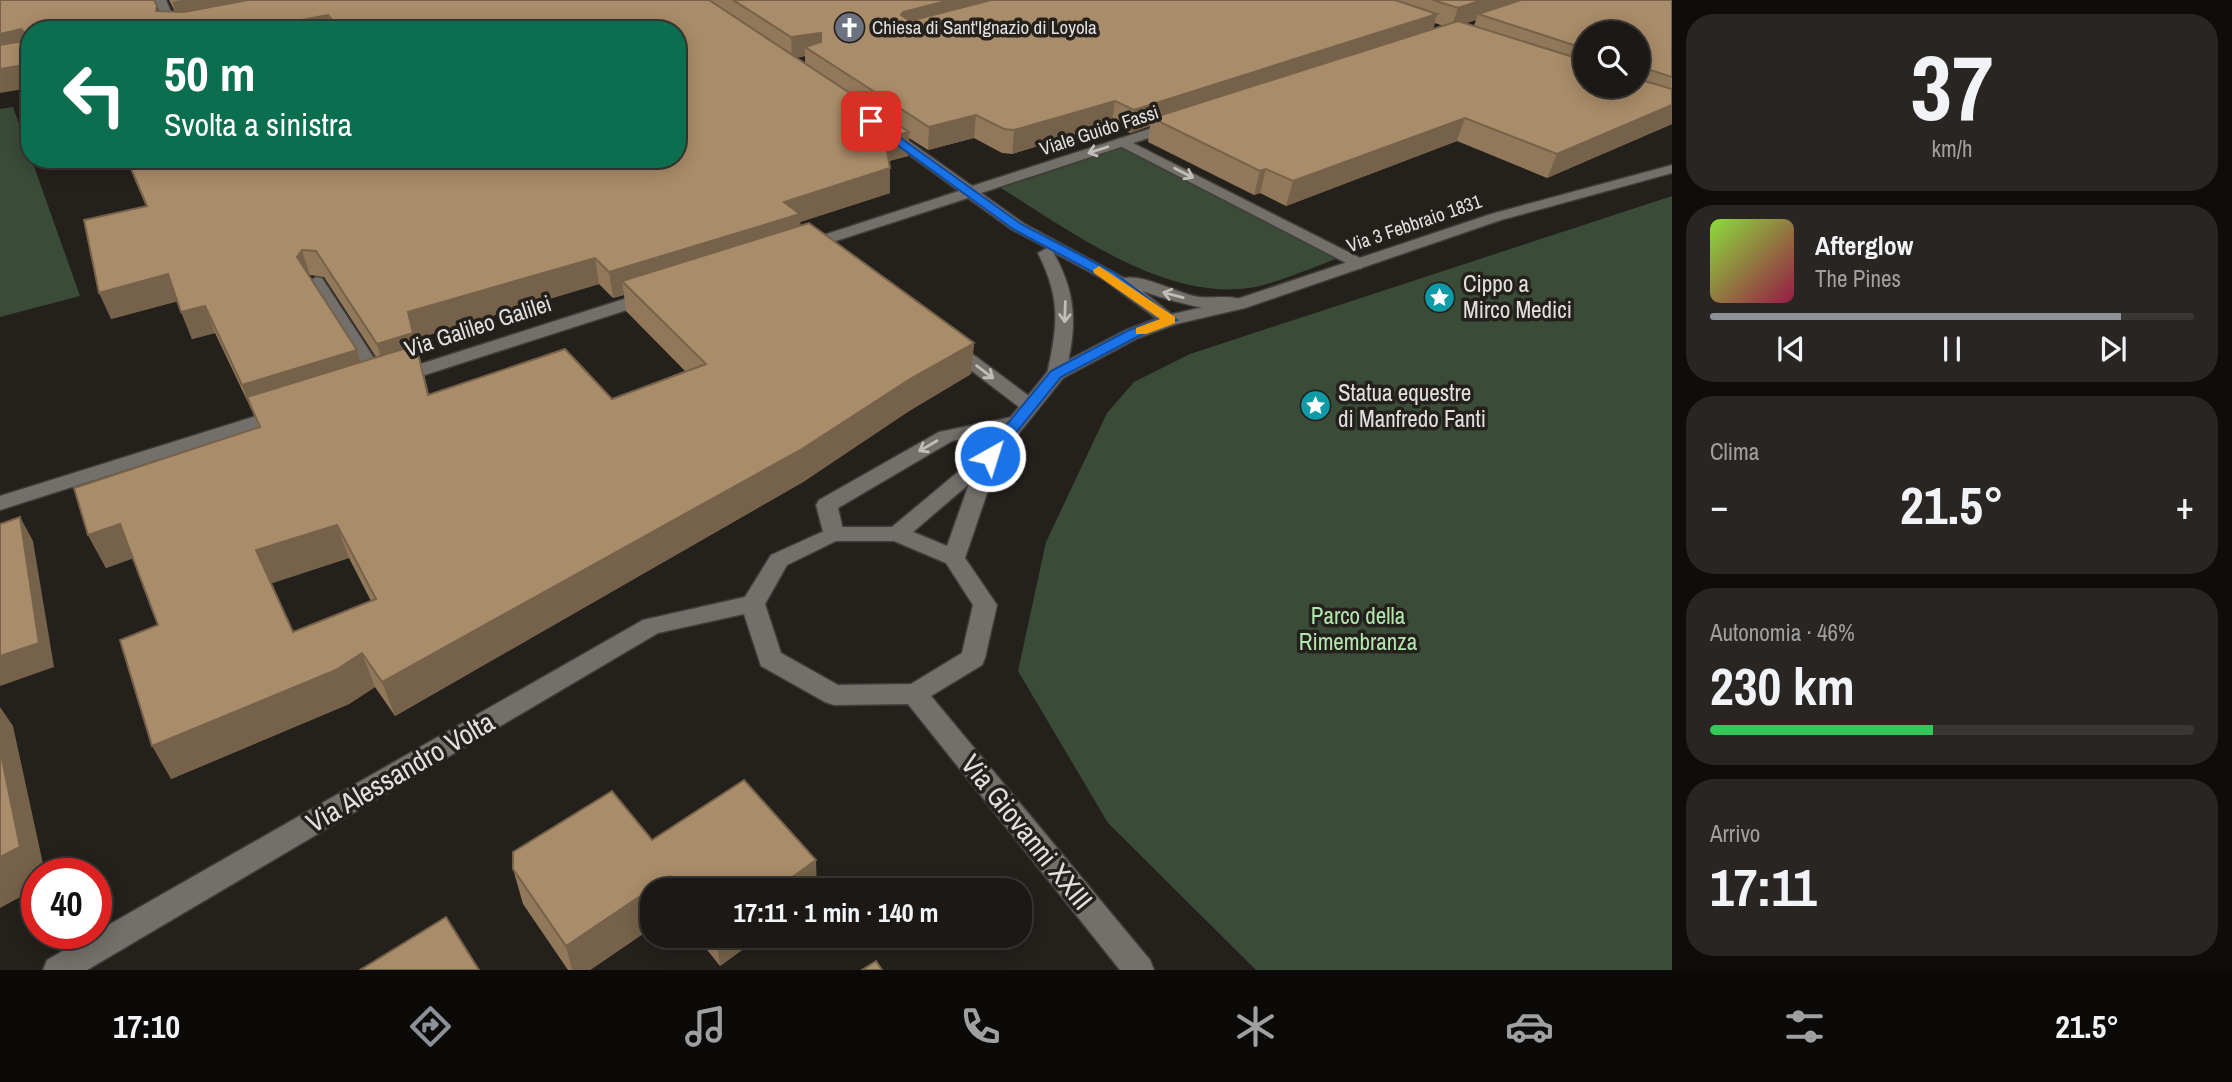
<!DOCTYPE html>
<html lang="it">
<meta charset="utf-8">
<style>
body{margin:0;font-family:"Archivo Narrow",sans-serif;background:#282522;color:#f1f3f6;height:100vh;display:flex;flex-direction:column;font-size:26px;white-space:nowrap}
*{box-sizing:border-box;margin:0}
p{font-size:23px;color:#a0a0a0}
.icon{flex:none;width:38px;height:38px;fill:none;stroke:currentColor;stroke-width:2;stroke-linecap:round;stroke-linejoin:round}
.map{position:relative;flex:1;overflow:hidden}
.drawer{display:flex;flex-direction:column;gap:14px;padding:14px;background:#0f0d0c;width:560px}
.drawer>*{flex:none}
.top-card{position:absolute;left:21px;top:21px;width:665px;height:147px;border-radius:28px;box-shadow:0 4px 18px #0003,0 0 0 2px #393734;background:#0b6e4f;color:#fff;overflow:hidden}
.controls{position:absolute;left:1573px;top:21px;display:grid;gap:14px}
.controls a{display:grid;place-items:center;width:77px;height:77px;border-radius:50%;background:#1b1815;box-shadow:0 4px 18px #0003,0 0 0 2px #393734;font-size:35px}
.speed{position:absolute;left:21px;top:858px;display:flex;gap:14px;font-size:35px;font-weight:700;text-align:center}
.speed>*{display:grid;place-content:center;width:91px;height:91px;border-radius:50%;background:#1b1815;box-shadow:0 4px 18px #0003,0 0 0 2px #393734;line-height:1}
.speed .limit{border:10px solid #d22;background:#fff;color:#111}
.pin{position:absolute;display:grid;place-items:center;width:60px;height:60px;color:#fff;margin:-30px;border-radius:14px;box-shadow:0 4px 10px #0006}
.me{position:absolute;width:77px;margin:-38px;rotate:39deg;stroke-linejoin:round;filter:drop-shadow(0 0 5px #0008)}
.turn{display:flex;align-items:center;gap:24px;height:147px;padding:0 28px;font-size:32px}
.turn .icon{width:91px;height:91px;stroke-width:2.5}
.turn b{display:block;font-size:49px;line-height:60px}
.big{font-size:52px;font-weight:800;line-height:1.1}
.drawer .widget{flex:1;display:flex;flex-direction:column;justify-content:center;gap:10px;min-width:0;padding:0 24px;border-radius:28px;background:#282522}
.drawer .dial{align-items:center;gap:0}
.dial b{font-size:91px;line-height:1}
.song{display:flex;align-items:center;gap:21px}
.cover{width:84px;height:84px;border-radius:10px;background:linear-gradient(135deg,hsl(90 70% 55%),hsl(340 70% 35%))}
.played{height:7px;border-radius:4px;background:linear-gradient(90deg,#8c9099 85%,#393734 85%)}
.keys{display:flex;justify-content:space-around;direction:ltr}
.heat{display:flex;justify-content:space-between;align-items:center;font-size:38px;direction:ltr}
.charge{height:10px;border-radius:5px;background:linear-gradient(90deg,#34c759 46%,#393734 0)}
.trip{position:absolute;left:640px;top:878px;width:392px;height:70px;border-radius:28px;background:#1b1815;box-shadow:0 4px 18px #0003,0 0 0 2px #393734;font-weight:800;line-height:70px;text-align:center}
.tabs{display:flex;height:112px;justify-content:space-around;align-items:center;background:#0b0a08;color:#a0a0a0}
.tabs .icon{width:49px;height:49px}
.tabs .on{color:#8c9099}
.tabs b{font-size:32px;color:#f1f3f6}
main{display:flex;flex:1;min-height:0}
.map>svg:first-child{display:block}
</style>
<main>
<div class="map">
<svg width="1672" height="970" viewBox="0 0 1672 970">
<rect width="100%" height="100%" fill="#24201c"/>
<g fill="#3a4b38">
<path d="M13,107L80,296L0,317V109Z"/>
<path d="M1127,146L1341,257C1316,266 1273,285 1249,288C1162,300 1071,231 1001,188Z"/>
<path d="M1672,196V970H1256L1108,823L1018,671L1046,542L1107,413L1134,382L1190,354Z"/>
</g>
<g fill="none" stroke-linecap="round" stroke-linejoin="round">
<defs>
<g id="lane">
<path d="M1123,138L1366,261L1368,264L1360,269L1354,267L1118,145V139Z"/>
<path d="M1017,416L1024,418L1027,422L1024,426L952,441L838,508L844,534L841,539L833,541L825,539L816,505L819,500L939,432Z"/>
</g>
<g id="street">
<path d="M154,0H166L179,30H169Z"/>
<path d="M1174,121L1179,122V128L981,193L1023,223L1124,278C1145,274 1178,294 1199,297C1213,299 1238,293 1248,304C1231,321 1163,298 1142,291L1179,320L1170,325L1164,324L1103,279L1053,252C1072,285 1077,314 1070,352C1068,361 1067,370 1063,378H1049L1047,374C1058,325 1061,299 1038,253L1047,248L1011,229L968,198L808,250H796L794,247L796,244L959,191L882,135V129H892L972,186Z"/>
<path d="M316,277L322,278L387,378L389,374L646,292L652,291L661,296L658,300L403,382H390L388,387L381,389L372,383L308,282Z"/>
<path d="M949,340L955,341L1037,402L1040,406L1037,410H1023L943,349L940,345Z"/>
<path d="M282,408L292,414L289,418L0,510V496Z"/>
</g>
<path id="secondary" d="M1672,165V173L1501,220L1245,308L1176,324L1138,338L1063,378L999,458L965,558L997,605L985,658L982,665L931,696L1150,960L1154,970H1120L908,704L834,705L825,702L761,666L744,614L658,633L87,970H43L47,960L643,620L745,597L771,555L833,527H892L983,451L1049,370L1126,330L1164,316L1234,300L1491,214ZM969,484L947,546L913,532ZM836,541H894L946,563L973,605L962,653L911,684L838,685L781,653L765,604L787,565Z"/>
</defs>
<use href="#lane" stroke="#403d3a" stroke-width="3"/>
<use href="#street" stroke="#403d3a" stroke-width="3"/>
<use href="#secondary" stroke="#403d3a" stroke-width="3"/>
<use href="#lane" fill="#736f6a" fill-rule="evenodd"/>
<use href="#street" fill="#736f6a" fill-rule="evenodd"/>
<use href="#secondary" fill="#736f6a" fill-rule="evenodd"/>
</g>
<g fill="#91785a" fill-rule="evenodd">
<path d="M0,0L175,12L169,0H1672V124L1547,178L1457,141L1286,206L1260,193L1254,195L1148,142L1150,126L1130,133L1112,123L1012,154L1002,153L974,138L928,150L909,138L908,156L889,161L890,193L800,222L801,226L974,343L971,374L909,411L803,482L395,716L375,687L349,704L171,779L158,625L133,558L106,568L88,535L258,428L253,413L215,333L192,339L177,301L111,319L146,206L126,159L677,30H30L0,93ZM1476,20L1474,26L1466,23ZM1435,23L1443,26L1433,29ZM1586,33H1638V86H1586ZM805,56V64L796,58ZM310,275L324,277L376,357L360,362L357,350L310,276ZM599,284L613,298L624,295L626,311L685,371L612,399L429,395L415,339ZM349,558L371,601L293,632L271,583Z"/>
<path d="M652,840L817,891H653V927L590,970H568L523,904L513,869Z"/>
<path d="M696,936H761L720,966Z"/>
</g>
<g fill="#76624a">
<path d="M182,0H299L179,22L172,2Z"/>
<path d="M950,0H1027L902,32L901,15L903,12Z"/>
<path d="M1482,0H1539L1478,14L1476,20L1451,28L1458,8Z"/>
<path d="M1437,14L1431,35L1152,118L1150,126L1130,133L1134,110Z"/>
<path d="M328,15L332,30H247Z"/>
<path d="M21,29L30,50L0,57V34Z"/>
<path d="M821,33V54L805,47V56L792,58L791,37Z"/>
<path d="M30,64V88L0,93V69Z"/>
<path d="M1115,101L1112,123L1012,154L1014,130Z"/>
<path d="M1672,105V124L1547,178L1557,154Z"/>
<path d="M976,115L974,138L928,150L929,127Z"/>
<path d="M1465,118L1457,141L1286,206L1293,181Z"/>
<path d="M909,132L908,156L885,162V138Z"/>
<path d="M890,168V193L800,222L801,239L622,281L624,295L613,298L609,272L784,202Z"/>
<path d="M1266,169L1260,193L1254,195L1260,171Z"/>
<path d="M302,250L310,275L306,283L297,257Z"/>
<path d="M595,258L599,284L415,339L437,427L385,371L377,344L408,312Z"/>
<path d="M168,274L179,301L111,319L99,293Z"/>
<path d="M205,306L215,333L192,339L181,312Z"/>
<path d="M974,343L971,374L909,411L803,482L395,716L382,682Z"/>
<path d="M357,350L365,378L247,397L252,413L242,385Z"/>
<path d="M20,517L33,541L54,667L0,686V656Z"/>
<path d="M120,524L137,557L106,568L88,535Z"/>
<path d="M337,525L349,558L270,584L256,550Z"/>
<path d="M362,653L375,687L349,704L171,779L152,746Z"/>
<path d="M0,707L13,726L45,873H37V888L0,908Z"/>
<path d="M816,860L817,891H773Z"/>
<path d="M670,876L672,891H653V927L590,970H572L566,946Z"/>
<path d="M716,936H761L720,966Z"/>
</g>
<g fill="#a98c69" stroke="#76624a" stroke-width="2" fill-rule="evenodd">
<path d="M0,0H154L157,6L156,11L184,12L248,0H709L909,132L885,138L890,168L784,202L800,214L609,272L595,258L408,312L413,333L377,344L316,251L302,250L297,257L357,350L242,385L205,306L181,312L168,274L99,293L84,220L147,206L127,159H677V30H341L328,15L247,30H30V64L0,69V45L23,41L24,32L21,29L0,34Z"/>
<path d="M733,0H950L903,12L901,15L910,21L991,0H1395L1437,14L1134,110L1115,101L1014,130L1004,129L976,115L929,127L805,47L821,42V33L791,37Z"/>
<path d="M1433,0H1482L1458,8Z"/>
<path d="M1521,0H1672V77L1638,66V33H1586V49L1478,14Z"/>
<path d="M1458,21L1586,61V86H1638V79L1672,89V105L1557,154L1465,118L1293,181L1266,169L1260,171L1152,118Z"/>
<path d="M809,223L974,343L910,379L802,449L382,682L362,653L336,670L152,746L120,640L158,625L120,524L88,535L74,488L260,427L247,397L416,345L428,395L565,349L612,399L706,364L622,281ZM337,525L376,599L293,632L256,550Z"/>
<path d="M20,517L39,643L0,656V524Z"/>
<path d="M0,749L20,847L0,857Z"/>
<path d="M744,780L816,860L773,891H682L670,876L566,946L513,869V852L612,791L652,840Z"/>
<path d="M446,917L479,970H360Z"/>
<path d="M876,961L882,970H862Z"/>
</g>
<defs><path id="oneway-shaft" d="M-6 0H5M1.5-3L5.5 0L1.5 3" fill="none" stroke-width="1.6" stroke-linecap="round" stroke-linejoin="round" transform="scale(1.75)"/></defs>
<g stroke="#c1beba">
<use href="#oneway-shaft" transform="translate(1098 150) rotate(162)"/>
<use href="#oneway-shaft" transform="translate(1184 173) rotate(27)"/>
<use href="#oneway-shaft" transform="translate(1173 295) rotate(-165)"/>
<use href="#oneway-shaft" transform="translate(1065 312) rotate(92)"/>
<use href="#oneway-shaft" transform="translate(985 372) rotate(37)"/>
<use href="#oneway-shaft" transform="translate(928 446) rotate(150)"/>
</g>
<path fill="#1a73e8" stroke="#114b97" stroke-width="2" d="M867,119H874L1021,224L1113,272L1177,320L1137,337L1061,377L995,459H984L982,456L984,452L1051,371L1127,331L1160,319L1104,278L1013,229L867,123Z"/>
<path fill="#f59e0b" d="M1099,266L1175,317V323L1146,334H1136V328L1160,319L1094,273L1093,270Z"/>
<defs>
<symbol id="church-disc" viewBox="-11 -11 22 22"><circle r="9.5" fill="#6b7280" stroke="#24201c"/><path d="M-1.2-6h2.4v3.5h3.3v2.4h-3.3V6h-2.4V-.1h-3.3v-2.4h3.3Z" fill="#fff"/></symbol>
<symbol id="sight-disc" viewBox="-11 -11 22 22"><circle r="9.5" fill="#0f9aa8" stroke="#24201c"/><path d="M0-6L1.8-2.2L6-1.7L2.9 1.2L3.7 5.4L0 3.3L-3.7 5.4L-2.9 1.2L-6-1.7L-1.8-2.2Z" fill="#fff"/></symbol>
</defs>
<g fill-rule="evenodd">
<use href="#church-disc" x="832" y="10" width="35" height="35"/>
<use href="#sight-disc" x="1422" y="280" width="35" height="35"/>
<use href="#sight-disc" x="1298" y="388" width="35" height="35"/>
</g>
<g text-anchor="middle" stroke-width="7" stroke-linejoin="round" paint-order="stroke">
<g font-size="19" fill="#e2e0dd" stroke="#24201c" text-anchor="start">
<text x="872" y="34">Chiesa di Sant'Ignazio di Loyola</text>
</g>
<g font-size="19" fill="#e2e0dd" stroke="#24201c">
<text transform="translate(1099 130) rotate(-18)" y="7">Viale Guido Fassi</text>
<text transform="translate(1414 223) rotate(-19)" y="7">Via 3 Febbraio 1831</text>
</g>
<g font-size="23" fill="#e2e0dd" stroke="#24201c" text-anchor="start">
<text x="1463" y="292">Cippo a<tspan x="1463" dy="26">Mirco Medici</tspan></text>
<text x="1338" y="401">Statua equestre<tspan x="1338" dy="26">di Manfredo Fanti</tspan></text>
</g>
<g font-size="23" fill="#e2e0dd" stroke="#24201c">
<text transform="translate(478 326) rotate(-18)" y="8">Via Galileo Galilei</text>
</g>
<g font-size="23" fill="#b3e5af" stroke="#24201c">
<text x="1358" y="624">Parco della<tspan x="1358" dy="26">Rimembranza</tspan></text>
</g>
<g font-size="28" fill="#e2e0dd" stroke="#24201c">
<text transform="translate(400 772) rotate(-30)" y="10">Via Alessandro Volta</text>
<text transform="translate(1027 832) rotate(51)" y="10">Via Giovanni XXIII</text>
</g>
</g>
</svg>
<div class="controls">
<a><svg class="icon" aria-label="search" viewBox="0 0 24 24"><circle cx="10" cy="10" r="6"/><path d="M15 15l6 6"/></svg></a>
</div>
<div class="speed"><div class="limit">40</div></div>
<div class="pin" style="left:871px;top:121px;background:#d93025"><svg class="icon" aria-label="arrive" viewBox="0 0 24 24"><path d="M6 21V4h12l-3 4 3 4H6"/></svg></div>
<svg class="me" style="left:990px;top:456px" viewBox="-20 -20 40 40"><circle r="17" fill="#1a73e8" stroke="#fff" stroke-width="3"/><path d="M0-11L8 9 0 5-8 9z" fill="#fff"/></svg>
<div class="trip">17:11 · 1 min · 140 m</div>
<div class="top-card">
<div class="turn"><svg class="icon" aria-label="left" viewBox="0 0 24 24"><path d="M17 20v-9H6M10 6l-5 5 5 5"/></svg><div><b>50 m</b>Svolta a sinistra</div></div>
</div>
</div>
<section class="drawer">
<div class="widget dial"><b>37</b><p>km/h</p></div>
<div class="widget">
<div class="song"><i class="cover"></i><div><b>Afterglow</b><p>The Pines</p></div></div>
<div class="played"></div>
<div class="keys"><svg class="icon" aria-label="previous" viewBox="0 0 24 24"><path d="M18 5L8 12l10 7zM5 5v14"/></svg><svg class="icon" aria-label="pause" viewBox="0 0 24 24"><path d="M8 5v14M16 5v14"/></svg><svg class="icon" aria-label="next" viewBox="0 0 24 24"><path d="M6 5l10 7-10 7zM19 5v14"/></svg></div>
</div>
<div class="widget"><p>Clima</p>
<div class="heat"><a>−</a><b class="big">21.5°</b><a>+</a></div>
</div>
<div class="widget"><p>Autonomia · 46%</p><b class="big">230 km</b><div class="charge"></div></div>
<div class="widget"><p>Arrivo</p><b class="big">17:11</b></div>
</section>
</main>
<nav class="tabs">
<b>17:10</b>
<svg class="icon on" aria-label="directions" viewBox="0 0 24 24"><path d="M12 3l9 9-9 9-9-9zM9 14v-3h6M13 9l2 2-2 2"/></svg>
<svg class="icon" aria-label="music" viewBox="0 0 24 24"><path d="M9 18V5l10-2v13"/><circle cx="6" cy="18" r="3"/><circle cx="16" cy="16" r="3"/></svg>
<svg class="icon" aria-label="phone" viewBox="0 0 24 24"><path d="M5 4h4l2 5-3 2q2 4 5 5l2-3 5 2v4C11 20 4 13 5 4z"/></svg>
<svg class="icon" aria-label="climate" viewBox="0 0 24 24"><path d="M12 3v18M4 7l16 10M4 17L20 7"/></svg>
<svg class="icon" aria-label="car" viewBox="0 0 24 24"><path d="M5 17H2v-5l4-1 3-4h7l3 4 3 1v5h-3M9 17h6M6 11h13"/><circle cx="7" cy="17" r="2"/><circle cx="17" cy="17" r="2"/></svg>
<svg class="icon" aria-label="filters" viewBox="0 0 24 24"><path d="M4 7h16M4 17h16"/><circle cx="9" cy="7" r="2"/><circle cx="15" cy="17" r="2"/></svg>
<b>21.5°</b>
</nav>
